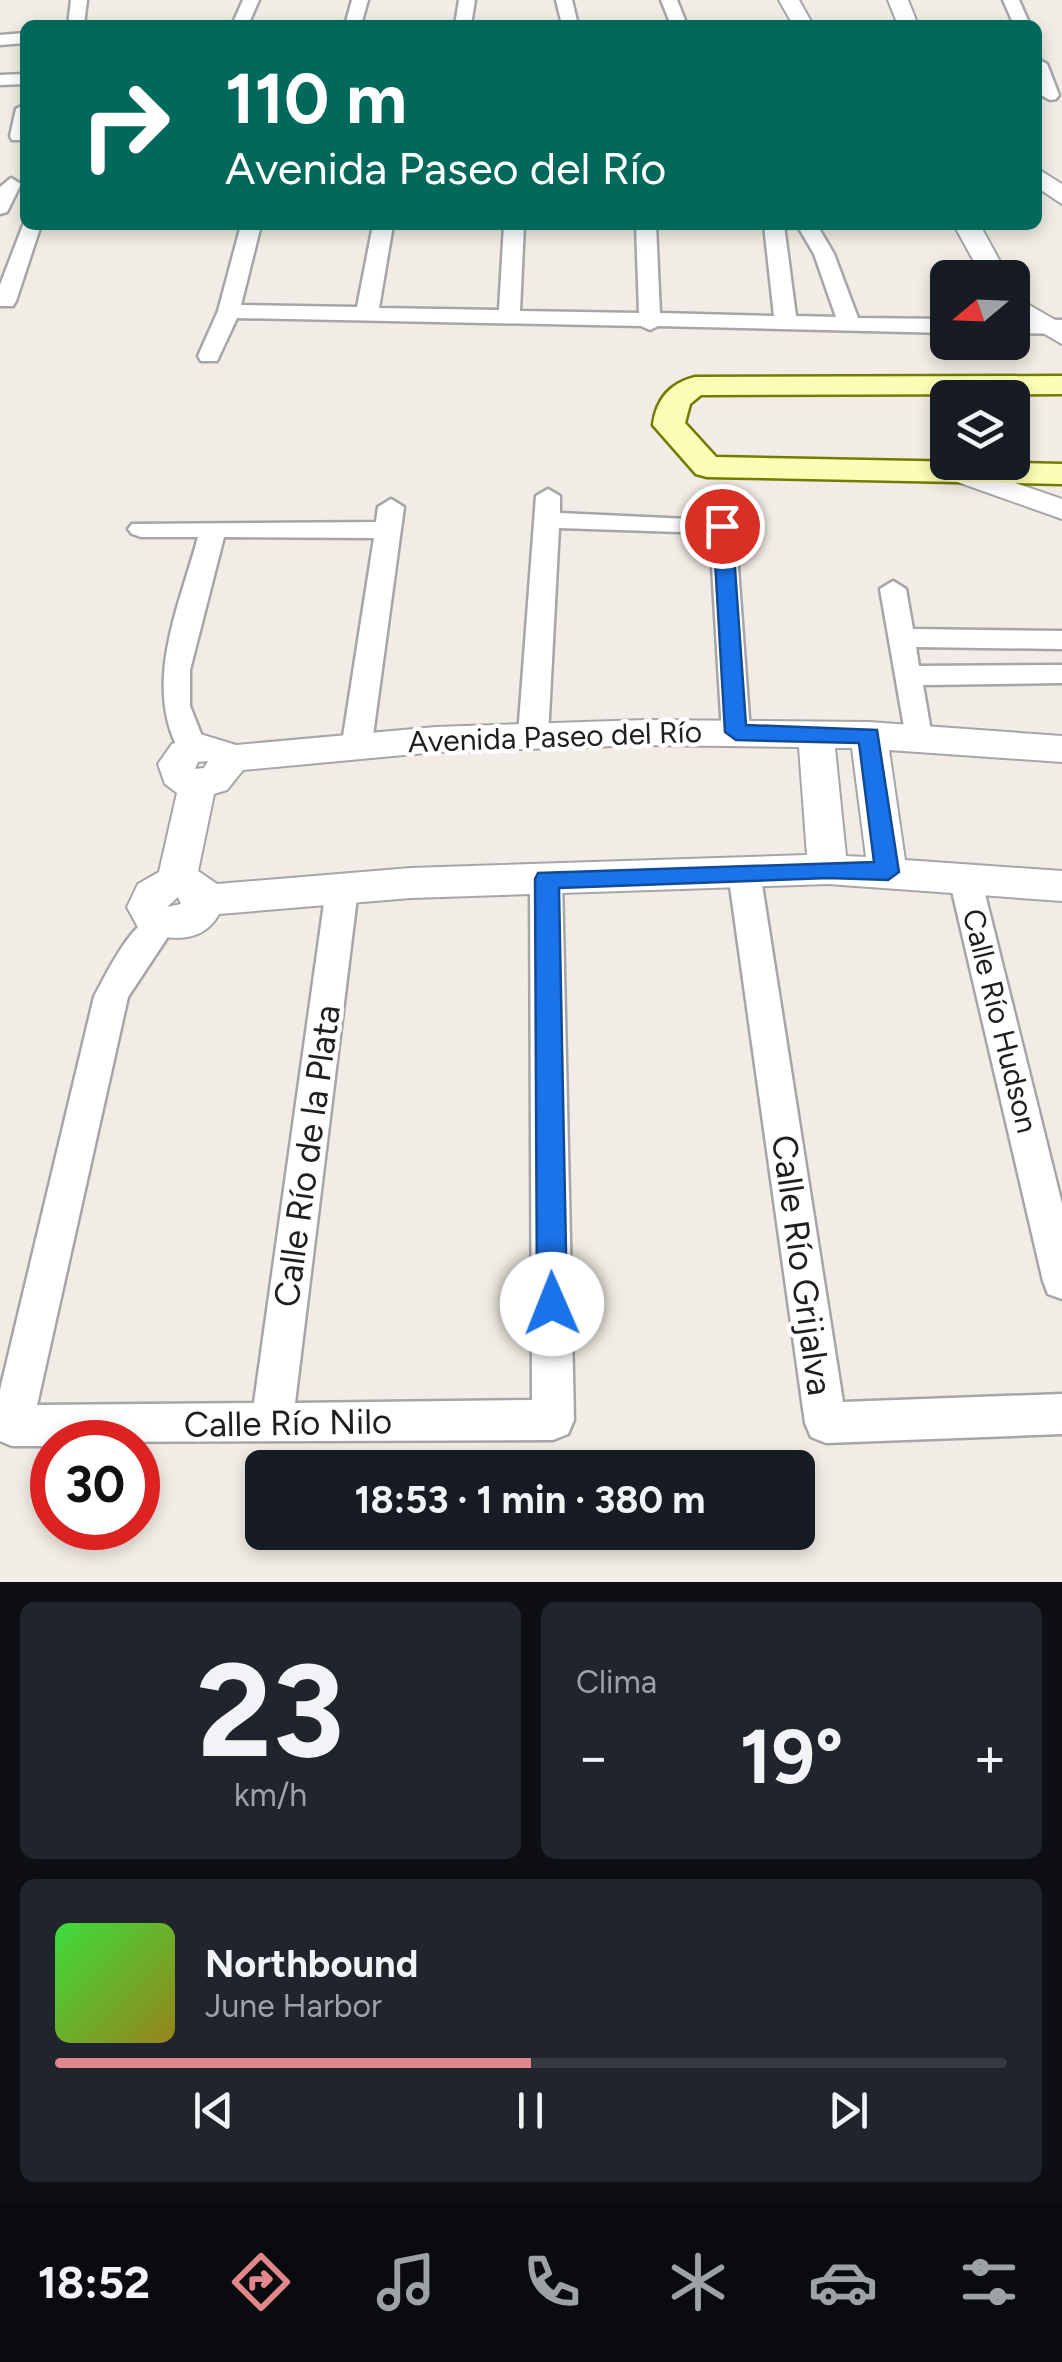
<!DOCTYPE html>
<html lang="es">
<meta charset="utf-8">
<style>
body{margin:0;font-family:Figtree,sans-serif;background:#20242c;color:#f1f3f6;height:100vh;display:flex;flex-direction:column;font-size:38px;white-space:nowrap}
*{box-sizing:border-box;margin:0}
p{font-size:32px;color:#9ea1a6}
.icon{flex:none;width:55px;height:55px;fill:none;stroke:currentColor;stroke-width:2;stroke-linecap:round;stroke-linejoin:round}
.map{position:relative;height:1582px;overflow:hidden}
.details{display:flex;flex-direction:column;gap:20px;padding:20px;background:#0d0f14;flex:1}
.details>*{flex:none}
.banner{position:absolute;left:20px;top:20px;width:1022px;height:210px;border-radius:15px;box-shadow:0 5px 15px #0003;background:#00695c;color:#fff;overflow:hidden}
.needle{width:65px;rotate:251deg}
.fabs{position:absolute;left:930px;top:260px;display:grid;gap:20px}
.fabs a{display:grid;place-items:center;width:100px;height:100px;border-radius:15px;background:#171b24;box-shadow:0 5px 15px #0003;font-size:50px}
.speed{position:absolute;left:30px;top:1420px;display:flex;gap:20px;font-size:50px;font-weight:700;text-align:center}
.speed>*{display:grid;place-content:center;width:130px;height:130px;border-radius:50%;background:#171b24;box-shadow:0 5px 15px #0003;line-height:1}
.speed .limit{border:15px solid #d22;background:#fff;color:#111}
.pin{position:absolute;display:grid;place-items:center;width:85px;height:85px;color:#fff;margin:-42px;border:5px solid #fff;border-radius:50%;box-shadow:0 2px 10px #0007}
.me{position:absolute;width:110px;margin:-55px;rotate:359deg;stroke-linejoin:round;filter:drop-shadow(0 0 8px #0008)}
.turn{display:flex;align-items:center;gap:35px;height:210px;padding:0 40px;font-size:45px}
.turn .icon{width:130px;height:130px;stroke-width:2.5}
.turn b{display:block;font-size:70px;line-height:85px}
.big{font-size:75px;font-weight:700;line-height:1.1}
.details .card{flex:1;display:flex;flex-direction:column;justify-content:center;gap:15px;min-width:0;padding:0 35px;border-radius:15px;background:#20242c}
.details .dial{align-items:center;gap:0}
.dial b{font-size:130px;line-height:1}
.song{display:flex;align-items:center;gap:30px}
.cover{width:120px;height:120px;border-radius:15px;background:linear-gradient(135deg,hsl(120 70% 55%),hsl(50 70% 35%))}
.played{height:10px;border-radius:5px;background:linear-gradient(90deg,#e1868b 50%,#363941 50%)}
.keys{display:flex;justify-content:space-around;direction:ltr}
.heat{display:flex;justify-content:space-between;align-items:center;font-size:55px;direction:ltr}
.details .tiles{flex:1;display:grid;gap:20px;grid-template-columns:1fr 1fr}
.card:last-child{grid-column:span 2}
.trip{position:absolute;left:245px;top:1450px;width:570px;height:100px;border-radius:15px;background:#171b24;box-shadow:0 5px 15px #0003;font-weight:700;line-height:100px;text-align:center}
.tab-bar{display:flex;height:160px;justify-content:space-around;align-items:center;background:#090b0e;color:#9ea1a6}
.tab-bar .icon{width:70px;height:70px}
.tab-bar .selected{color:#e1868b}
.tab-bar b{font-size:45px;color:#f1f3f6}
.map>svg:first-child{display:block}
</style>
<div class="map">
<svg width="1062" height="1582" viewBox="0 0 1062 1582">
<rect width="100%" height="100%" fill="#f1ece5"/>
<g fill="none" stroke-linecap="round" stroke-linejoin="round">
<defs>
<g id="minor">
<path d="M71,0H87L84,25H68Z"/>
<path d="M243,0H259L248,25H232Z"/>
<path d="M352,0H368L361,25H345Z"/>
<path d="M459,0H475L471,25H455Z"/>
<path d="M556,0H572L578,25H562Z"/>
<path d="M661,0H677L687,25H671Z"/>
<path d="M1003,0H1019L1030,25H1014Z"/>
<path d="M25,33V43L0,45V35Z"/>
<path d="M1038,59L1047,64L1059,95L1056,99L1050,100L1041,95Z"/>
<path d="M25,74V84L0,85V75Z"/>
<path d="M25,104V140H12L10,136L16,109Z"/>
<path d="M11,178L21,184L7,212L0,214V187Z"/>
<path d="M25,220V225H41L16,301L13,306H0V285Z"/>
<path d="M241,225H261L241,305L357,307L373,225H393L379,308L499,310L504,225H524L520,311L639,313L636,225H656L660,313L774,316L764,225H784L796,316L836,317L814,254L797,225H817L834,254L858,318L948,319V333L658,326L650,330L641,326L237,318L217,361H201L198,356L218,311Z"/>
<path d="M1012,319L1062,320V334L1012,333Z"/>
<path d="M548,489L560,496V513L731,521L735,526L750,732L746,739H726L722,732L710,533L559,528L548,736L543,743H523L518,736L536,496Z"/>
<path d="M391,499L404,507L372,743L367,750H347L342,743L374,538L224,537L190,670V706L207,749L202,756L192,759L182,756C141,687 179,608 198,537H141L132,534L128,529L132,524L376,522L378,507Z"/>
<path d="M893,581L906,589L913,629L1062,631V649L916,647L919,666L1062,665V683L923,685L932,737L927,744H907L880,589Z"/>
<path d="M744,860L755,864L760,872L843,1402L1062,1394V1434L826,1443L811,1437L805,1423L728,872L733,864Z"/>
<path d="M965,866L976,870L981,878L1062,1204V1299L1048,1294L1043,1281L949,878L954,870Z"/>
<path d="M546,867L557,871L562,879L574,1420L568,1434L553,1440L52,1442V1446H12L0,1441V1390L94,997C108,971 139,903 172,914L177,923L128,997L37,1405L254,1403L326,889L331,880L342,877L353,880L358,889L295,1403L532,1400L530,879L535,871Z"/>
</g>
<g id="tertiary">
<path d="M779,0H799L813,25H793Z"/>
<path d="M888,0H908L918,25H898Z"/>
<path d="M1038,169L1062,184V204L1038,188Z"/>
<path d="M954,225H980L1009,278H983Z"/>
<path d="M1012,295L1062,324V344L1012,315Z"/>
<path d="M960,464L1062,499V519L949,479L945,473L949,467Z"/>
<path d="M645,720L869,722L1062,736V762L889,750L905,860L1062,871V901L828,884L411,898L219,914C202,945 168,940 140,931L127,907L138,884L159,872L177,793L165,784L158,764L172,744L200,734L236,745L436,727ZM645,745L799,747L807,855L411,868L217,884L198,871L214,794L227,790L243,770L436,752ZM835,748H852L866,857L846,856ZM208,761L204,768L195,769L198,762ZM178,897L181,904L167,907Z"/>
</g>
<path id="secondary" d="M1062,376V394L701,395L690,404L685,423L716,457L1062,464V484L707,477L696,474L653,425C656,400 670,383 695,377Z"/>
</defs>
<use href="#minor" stroke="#a6a6a6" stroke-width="5"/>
<use href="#tertiary" stroke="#a6a6a6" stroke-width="4"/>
<use href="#secondary" stroke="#737c00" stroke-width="5"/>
<use href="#minor" fill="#fff" fill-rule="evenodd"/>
<use href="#tertiary" fill="#fff" fill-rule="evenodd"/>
<use href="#secondary" fill="#fdfeb5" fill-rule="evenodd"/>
</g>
<path fill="#1a73e8" stroke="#114b97" stroke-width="2.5" d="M722,520L732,526L746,725L877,730L899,872L888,880L828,878L559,888L567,1304L562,1314L552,1318L541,1314L537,1304L535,879L538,873L874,862L859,743L736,740L725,732L713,526Z"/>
<g text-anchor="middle" stroke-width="9" stroke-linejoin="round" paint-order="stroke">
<g font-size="30" fill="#1f1f1f" stroke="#fff">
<text transform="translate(555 737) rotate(-2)" y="10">Avenida Paseo del Río</text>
<text transform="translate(1000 1021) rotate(76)" y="10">Calle Río Hudson</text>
</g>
<g font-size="35" fill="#1f1f1f" stroke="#fff">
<text transform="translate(307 1156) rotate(-82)" y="12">Calle Río de la Plata</text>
<text transform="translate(802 1265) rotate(82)" y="12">Calle Río Grijalva</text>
<text transform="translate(288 1423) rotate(-1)" y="12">Calle Río Nilo</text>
</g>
</g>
</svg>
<div class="fabs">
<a><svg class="needle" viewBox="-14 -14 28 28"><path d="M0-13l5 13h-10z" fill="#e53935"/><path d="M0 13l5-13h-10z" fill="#9ea1a6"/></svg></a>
<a><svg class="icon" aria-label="layers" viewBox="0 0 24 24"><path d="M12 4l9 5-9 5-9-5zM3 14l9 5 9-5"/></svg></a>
</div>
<div class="speed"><div class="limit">30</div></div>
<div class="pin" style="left:722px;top:526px;background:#d93025"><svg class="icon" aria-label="arrive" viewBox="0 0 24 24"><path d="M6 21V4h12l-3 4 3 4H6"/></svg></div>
<svg class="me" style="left:552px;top:1304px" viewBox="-20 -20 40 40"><circle r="19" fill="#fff"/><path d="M0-13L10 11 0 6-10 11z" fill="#1a73e8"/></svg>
<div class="trip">18:53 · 1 min · 380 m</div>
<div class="banner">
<div class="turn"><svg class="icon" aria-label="right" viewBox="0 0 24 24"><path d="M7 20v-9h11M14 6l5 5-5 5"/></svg><div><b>110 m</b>Avenida Paseo del Río</div></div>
</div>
</div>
<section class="details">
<div class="tiles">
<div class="card dial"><b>23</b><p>km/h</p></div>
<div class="card"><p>Clima</p>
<div class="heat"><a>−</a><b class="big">19°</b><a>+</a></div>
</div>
<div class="card">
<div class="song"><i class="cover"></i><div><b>Northbound</b><p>June Harbor</p></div></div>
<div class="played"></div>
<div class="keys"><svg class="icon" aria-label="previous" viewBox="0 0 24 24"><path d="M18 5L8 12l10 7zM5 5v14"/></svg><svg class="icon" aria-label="pause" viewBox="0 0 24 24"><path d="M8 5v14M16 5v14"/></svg><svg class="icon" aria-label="next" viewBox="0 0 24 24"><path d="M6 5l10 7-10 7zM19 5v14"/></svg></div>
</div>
</div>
</section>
<nav class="tab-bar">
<b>18:52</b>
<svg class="icon selected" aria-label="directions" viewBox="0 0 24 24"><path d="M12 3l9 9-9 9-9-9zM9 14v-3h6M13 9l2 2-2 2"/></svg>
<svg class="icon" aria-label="music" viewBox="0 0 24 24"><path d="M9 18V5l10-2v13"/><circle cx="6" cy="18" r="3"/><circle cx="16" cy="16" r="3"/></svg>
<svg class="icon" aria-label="phone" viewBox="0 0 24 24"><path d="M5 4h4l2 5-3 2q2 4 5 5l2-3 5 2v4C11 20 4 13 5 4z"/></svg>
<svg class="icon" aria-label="climate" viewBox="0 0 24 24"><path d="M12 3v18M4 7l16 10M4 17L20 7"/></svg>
<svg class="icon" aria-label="car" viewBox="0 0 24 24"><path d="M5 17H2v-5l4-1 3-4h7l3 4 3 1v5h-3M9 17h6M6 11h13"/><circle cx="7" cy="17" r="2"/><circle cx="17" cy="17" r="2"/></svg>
<svg class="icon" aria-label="filters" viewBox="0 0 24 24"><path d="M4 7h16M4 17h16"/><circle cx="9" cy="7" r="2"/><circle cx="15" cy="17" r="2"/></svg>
</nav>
